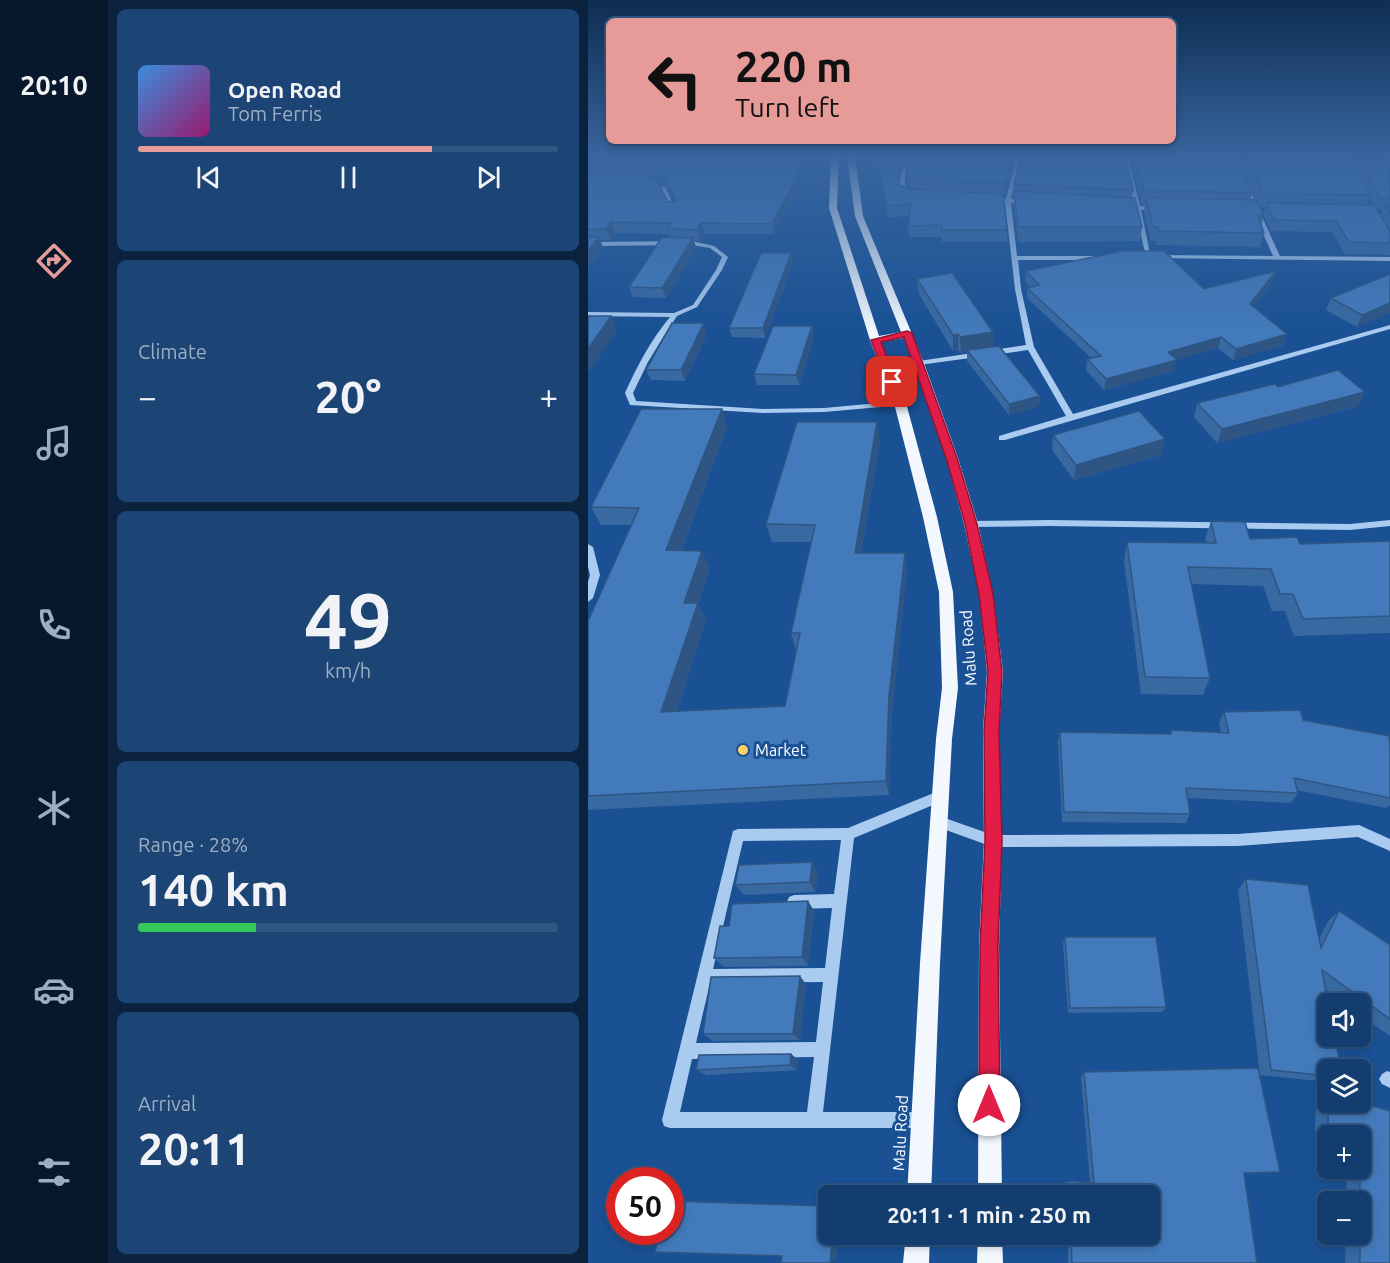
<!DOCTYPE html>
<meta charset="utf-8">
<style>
body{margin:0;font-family:Ubuntu,sans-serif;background:#1c4474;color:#f1f3f6;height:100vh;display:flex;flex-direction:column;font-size:22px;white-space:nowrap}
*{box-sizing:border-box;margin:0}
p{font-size:20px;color:#9daec3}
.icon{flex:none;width:33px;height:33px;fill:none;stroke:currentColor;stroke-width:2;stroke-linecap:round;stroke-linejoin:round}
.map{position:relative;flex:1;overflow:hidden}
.side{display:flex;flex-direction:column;gap:9px;padding:9px;background:#0a223d;width:480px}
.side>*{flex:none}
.hud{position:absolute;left:18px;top:18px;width:570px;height:126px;border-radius:9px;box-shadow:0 3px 9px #0003,0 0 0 2px #325682;background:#e69b98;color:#111;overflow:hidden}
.fabs{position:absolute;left:729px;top:993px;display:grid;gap:12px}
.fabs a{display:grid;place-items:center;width:54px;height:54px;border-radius:9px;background:#133d6f;box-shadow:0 3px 9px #0003,0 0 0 2px #325682;font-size:30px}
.speed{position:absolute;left:18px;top:1167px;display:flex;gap:12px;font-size:30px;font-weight:700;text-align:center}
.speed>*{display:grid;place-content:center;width:78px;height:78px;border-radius:50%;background:#133d6f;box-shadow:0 3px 9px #0003,0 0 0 2px #325682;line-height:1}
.speed .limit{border:9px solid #d22;background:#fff;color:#111}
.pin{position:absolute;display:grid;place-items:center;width:51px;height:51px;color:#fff;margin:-26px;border-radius:12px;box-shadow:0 3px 9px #0006}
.me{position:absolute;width:66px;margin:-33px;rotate:0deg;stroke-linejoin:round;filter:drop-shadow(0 0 4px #0008)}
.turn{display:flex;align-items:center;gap:21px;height:126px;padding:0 30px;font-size:27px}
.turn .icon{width:78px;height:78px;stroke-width:2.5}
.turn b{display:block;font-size:42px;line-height:51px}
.big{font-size:45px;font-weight:700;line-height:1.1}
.side .widget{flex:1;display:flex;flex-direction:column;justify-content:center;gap:9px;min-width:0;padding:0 21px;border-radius:9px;background:#1c4474}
.side .dial{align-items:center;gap:0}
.dial b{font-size:78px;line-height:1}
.song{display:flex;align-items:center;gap:18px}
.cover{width:72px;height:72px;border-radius:9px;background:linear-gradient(135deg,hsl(210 70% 55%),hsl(320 70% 35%))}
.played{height:6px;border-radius:3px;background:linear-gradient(90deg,#e69b98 70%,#325682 70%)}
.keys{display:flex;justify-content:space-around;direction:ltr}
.heat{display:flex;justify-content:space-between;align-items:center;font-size:33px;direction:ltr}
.charge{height:9px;border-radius:4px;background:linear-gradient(90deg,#34c759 28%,#325682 0)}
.trip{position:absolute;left:230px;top:1185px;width:342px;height:60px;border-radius:9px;background:#133d6f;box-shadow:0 3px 9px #0003,0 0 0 2px #325682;font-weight:700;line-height:60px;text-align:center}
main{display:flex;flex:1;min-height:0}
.menu{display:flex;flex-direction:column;width:108px;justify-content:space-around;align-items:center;background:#08182c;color:#9daec3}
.menu .icon{width:42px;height:42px}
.menu .selected{color:#e69b98}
.menu b{font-size:27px;color:#f1f3f6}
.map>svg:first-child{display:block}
</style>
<main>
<nav class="menu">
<b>20:10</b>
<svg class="icon selected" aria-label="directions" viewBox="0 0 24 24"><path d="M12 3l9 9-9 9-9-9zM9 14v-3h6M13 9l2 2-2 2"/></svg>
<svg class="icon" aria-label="music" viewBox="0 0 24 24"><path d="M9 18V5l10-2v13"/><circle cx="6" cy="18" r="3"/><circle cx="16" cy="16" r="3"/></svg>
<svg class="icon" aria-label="phone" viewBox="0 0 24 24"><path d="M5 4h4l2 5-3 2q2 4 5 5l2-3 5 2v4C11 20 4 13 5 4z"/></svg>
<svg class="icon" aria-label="climate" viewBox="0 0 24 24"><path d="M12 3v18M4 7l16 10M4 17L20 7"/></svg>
<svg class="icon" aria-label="car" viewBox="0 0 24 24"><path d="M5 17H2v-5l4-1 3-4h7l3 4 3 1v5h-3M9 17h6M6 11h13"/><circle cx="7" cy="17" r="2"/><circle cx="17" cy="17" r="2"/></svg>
<svg class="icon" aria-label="filters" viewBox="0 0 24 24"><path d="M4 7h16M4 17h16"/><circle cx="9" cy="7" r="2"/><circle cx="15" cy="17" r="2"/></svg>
</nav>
<section class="side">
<div class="widget">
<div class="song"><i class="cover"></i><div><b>Open Road</b><p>Tom Ferris</p></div></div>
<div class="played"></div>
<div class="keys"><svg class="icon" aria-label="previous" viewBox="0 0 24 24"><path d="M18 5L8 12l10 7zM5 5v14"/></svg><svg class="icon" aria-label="pause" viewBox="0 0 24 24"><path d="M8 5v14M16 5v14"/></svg><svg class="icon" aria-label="next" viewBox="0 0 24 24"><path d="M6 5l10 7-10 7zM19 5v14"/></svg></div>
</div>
<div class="widget"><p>Climate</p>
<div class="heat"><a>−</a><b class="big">20°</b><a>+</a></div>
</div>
<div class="widget dial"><b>49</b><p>km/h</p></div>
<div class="widget"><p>Range · 28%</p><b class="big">140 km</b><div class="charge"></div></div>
<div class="widget"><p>Arrival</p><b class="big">20:11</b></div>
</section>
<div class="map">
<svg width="802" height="1263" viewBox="0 0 802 1263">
<rect width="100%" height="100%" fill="#195194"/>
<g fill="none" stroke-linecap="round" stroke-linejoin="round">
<g fill="#aacbf0" fill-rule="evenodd">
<path d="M321,155H326L317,178L318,192L322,195L319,197L312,193C310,179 314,168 321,155Z"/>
<path d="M429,155H435L423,199L442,202L439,204L423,203L429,256H517L520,258L517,260H430L433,289L446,347L485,414L802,325V329L417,440H411V436L478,416L440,350L331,365L327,363L331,361L438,345L427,289L417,202L401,200L404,198L418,199Z"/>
<path d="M534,155H540L552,206L571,207L574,209L571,211L553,210L563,258L558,257L547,209L532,207L535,205L546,206Z"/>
<path d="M58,182L78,188L88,211L83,210L74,190L58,184Z"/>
<path d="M657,184L660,186L692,256L802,257V261L566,258L565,257L568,255L685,256L654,186Z"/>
<path d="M104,241L126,246L140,257L134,270L109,307L89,316L77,334L60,362L45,393L48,401L175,409L236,408L312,401L316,403L315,405L236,412L175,413L42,405L37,393C49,366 63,340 82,317L0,316V312L86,313L105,305L128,270L134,257L122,248L104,245L0,246V242Z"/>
<path d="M461,520L762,524L802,520V526L762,530L461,526L383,527L378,524L383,521Z"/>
<path d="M0,544L5,547L12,575L5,598L0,602V582L2,575L0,567Z"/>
<path d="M353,790L357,792L359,796L357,800L266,838L235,1112H335L341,1114L343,1120L341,1126L335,1128H82L76,1126L74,1120L145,831L150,829L260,828ZM253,840L246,894L206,895L201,897L199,902L201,907L206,909L244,908L237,968L125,969L155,841ZM235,982L228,1042L108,1043L122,983ZM226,1057L219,1112H92L104,1059Z"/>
<path d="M351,816L405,835L649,834L771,825L802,839V851L770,837L649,846L405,847L347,826L345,822L347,818Z"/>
<path d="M799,1071L802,1072V1088L794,1084L791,1079L794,1074Z"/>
</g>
<g fill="#f3f8ff" fill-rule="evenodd">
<path d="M243,155H251L249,208L291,336L313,332L267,216L259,155H267L275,216L336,363L370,458L390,524L405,594L415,672L411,731L414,841L411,946L414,1196H390L391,946L396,841L395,731L399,672L391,594L376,524L358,458L316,338L293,342L318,403L349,517L365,592L370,688L364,739L352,963L343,1196H319L332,963L348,739L354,688L351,592L335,517L306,403L282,340L241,208Z"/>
<path d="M318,1234H342L341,1263H315Z"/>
<path d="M390,1234H414L415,1263H389Z"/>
</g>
</g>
<g fill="#3969a1" fill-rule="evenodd">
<path d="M0,155H205V156L208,157L209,165L216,176L186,234H117L112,241L106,240L108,248L78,298L45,297L41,287L83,238L81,234L27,233L22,240H12L15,248L0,268ZM63,179H69L83,189L87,201L80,202Z"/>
<path d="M284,155H319L310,177L311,185L320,189L319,177L322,155H428L427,157H425V164L416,197H415L419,230V242H354V237H321L320,226L322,216L300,217L291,171H285Z"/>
<path d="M540,155H647L664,193L662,200L676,216L673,225L676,233L672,247L568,245V241H563L556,212L557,204H554L545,166L546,159H543Z"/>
<path d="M647,155H761L760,158H765L763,155H802V255L757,254L744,232L683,231L675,214L678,207H671L654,168L656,161H651ZM768,164H774L772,171ZM782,196L786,205H779ZM788,209H795L793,216Z"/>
<path d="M426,184L545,190L544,198L554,227L552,241L430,242L426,205Z"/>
<path d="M203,253L205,262L177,338L144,337L141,328Z"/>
<path d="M438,271L616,289L688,271L684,282L665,307L699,334L696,345L645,360L630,348L588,360L586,371L516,390L498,370L499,359L503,358L439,298V288L442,287L437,282Z"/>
<path d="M802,274L769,327L738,310L743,298Z"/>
<path d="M329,279L405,346L452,396L451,406L421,415L379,361V352L373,353L370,350L365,351L331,294Z"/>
<path d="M224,326L226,337L211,385H169L166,374Z"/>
<path d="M119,334L97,381L63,380L58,370Z"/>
<path d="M690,387L771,406L629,443L606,417L609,403Z"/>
<path d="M134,409L139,427L93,551L122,568L110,604L118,620L89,711L197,706L208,650L203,633L223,542H184L178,524L292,440L273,553H317L319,570L304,711L301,795L0,810V621L43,525H13L3,507Z"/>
<path d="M465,435L577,439L573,455L486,480L464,450Z"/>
<path d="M623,521L662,539L712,544L802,541V633L706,636L697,611H684L675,586L603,584L622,678L615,695L553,694L536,560L539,542L618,543L617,539Z"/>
<path d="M636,712L715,720L802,746V805L798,808L709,790L710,793L703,803L600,798L602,814L598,823L474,822L470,742L472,732L582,734L583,730L633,733L631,723Z"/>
<path d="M224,862L230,873L227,892L156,895L147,885Z"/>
<path d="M658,879L731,939L740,921L751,911L802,945V1036L772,1015V1004H757L738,989L740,1082L672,1075L650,890Z"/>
<path d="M220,901L226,911L220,966L136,967L126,958Z"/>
<path d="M477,937L578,1007L574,1012L480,1013L475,943Z"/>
<path d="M218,984L212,1040L125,1041L115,1034Z"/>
<path d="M203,1054L210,1060L209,1070L119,1075L108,1070Z"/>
<path d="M496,1072L692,1172L681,1173L656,1174L669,1263H480V1234H561V1196H478V1182L481,1181L502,1182L493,1077Z"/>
<path d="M740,1091V1102H772L802,1263H757L758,1234H772V1202H758L759,1168H772V1136H740V1139L727,1135L728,1095Z"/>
</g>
<g fill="#2e5583">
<path d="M314,155H319L310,177L309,166Z"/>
<path d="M424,155H425V164L416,197L417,183Z"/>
<path d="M208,157L209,167L203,165Z"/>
<path d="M214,166L216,176L186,234L184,224Z"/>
<path d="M23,222L27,233L22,240L18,229Z"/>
<path d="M113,223L117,234L112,241L109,230Z"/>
<path d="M11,237L15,248L0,268V251Z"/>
<path d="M105,238L108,248L78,298L74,288Z"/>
<path d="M203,253L205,262L177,338L175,328Z"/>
<path d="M688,271L684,282L659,315L662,304Z"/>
<path d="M802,303V313L769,327L774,315Z"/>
<path d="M23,316L29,331L0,374V349Z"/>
<path d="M116,323L119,334L97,381L93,370Z"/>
<path d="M224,326L226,337L211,385L208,375Z"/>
<path d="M405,332V348L379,350V352L373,353L372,337Z"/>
<path d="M370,334V350L365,351V335Z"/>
<path d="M699,334L696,345L645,360L648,349Z"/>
<path d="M633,337L630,348L578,363L580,352Z"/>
<path d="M589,360L586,371L516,390L518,379Z"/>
<path d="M777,392L771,406L629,443L634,429Z"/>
<path d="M452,396L451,406L421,415V404Z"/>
<path d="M134,409L139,427L86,568L78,550Z"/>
<path d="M289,422L292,440L270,570L267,553Z"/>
<path d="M577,439L573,455L486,480L488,465Z"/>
<path d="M114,551L122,568L110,604L118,620L84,727L73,712L96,603Z"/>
<path d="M317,553L319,570L304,711L301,795L298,781L301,696Z"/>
<path d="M224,862L230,873L227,892L222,882Z"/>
<path d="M220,901L226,911L220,966L214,957Z"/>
<path d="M212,976L218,984L212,1040L205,1034Z"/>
<path d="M203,1054L210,1060L209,1070L202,1065Z"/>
<path d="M245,1234H251L248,1261L242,1263Z"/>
</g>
<g fill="#427abb" stroke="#2e5583" stroke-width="1.5">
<path d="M0,155H198L197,156L208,157L203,165L214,166L184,224L113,223L109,230L80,228L83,223L23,222L18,229H0V176L35,174L56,175L69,181L80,202L88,201L79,179L66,169L44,166L0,169Z"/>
<path d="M284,155H314L309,166L311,185L321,189L415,194L419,230H354V225L320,226L323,204L299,206L290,160L284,161Z"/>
<path d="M322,155H424L417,183L319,177V163Z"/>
<path d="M434,155H537L545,190L426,184Z"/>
<path d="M547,155H647L664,193L556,190Z"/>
<path d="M658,155L765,158L783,195L675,193Z"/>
<path d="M775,161H802V198H792Z"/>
<path d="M426,191L547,198L554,227H430Z"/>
<path d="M558,198L668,200L676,216H670L676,233L571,231L570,227H565Z"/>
<path d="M679,203L786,205L802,231V243L761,242L748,221L686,220Z"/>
<path d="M797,205H802V213Z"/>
<path d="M0,237H11L0,251Z"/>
<path d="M74,237L105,238L74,288L41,287Z"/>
<path d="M534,251H576L616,289L688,271L662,304L699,334L648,349L633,337L580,352L589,360L518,379L499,359L513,356L439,288L451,285L438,271Z"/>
<path d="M173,253H203L175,328H141Z"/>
<path d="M364,273L405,332L372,337L370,334L365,335L329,279Z"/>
<path d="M802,274V303L774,315L743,298Z"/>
<path d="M0,316H23L0,349Z"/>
<path d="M84,323H116L93,370H58Z"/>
<path d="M185,326H224L208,375L166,374Z"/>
<path d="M411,346L452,396L421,404L379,350Z"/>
<path d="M750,370L777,392L634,429L609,403L687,384L690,387Z"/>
<path d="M53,409H134L78,550L114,551L96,603H110L73,712L197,706L212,633H203L227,525L178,524L209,422H289L267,553H317L301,696L298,781L0,796V621L51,508L3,507Z"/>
<path d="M551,411L577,439L488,465L465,435Z"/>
<path d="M623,521L657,522L662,539L709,537L712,544L802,541V616L715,619L705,594H692L683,569L600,567L622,678L557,677L539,542L628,543Z"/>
<path d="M712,710L715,720L801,736L802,746V798L706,778L710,793L598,788L602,814L476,812L472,732L583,734V730L641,733L636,712Z"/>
<path d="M224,862L222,882L147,885L151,865Z"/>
<path d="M658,879L720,885L733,948L751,911L802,945V1019L734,970L740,1004V1036H747L753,1070H740V1076L683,1070Z"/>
<path d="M220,901L214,957L126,958L132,926H141L144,904Z"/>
<path d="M477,937H568L578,1007L482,1008Z"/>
<path d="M212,976L205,1034H115L123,977Z"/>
<path d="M203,1054L202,1065L108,1070L111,1055Z"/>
<path d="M670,1068L692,1172L656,1173L669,1263H484L483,1234H561V1196H482L481,1181L506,1183L496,1072Z"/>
<path d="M740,1102H772L802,1111V1263H772V1136H751L740,1132Z"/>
<path d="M82,1201L240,1206V1234H245L242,1263H193L194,1256L67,1252L71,1232H82Z"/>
</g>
<linearGradient id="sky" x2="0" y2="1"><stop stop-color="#0e2d51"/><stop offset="0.47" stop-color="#38659f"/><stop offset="1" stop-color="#38659f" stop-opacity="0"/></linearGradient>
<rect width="802" height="332" fill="url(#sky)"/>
<path fill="#e11d48" stroke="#92132f" stroke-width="1.5" d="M319,331L324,333L369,458L389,524L405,594L414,672L411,731L414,841L410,946L412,1105L409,1112L401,1115L394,1112L391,1105L392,946L397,841L396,731L400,672L391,594L377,524L358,458L316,337L293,342L309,382L304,385L299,382L283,340Z"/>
<circle fill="#ffd169" stroke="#195194" stroke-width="2" cx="155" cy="750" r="6"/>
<g text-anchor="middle" stroke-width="6" stroke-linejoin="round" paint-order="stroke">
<g font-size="16" fill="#fff" stroke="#195194">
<text transform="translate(380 648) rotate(-94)" y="6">Malu Road</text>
<text transform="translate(312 1133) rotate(-87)" y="6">Malu Road</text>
</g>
<g font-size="16" fill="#fff" stroke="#195194" text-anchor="start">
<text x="167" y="756">Market</text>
</g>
</g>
</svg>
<div class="fabs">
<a><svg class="icon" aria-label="sound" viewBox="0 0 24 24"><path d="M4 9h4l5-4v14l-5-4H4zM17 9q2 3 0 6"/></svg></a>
<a><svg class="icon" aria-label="layers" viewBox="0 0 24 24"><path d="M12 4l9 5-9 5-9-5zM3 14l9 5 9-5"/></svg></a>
<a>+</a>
<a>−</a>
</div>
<div class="speed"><div class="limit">50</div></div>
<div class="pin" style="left:304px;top:382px;background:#d93025"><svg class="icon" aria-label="arrive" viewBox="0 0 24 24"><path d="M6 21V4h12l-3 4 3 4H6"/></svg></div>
<svg class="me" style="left:401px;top:1105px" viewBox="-20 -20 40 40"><circle r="19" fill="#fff"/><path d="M0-13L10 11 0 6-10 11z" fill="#e11d48"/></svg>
<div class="trip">20:11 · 1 min · 250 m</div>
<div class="hud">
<div class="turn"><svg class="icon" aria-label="left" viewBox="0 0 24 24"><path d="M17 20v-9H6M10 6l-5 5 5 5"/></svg><div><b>220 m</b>Turn left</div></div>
</div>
</div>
</main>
